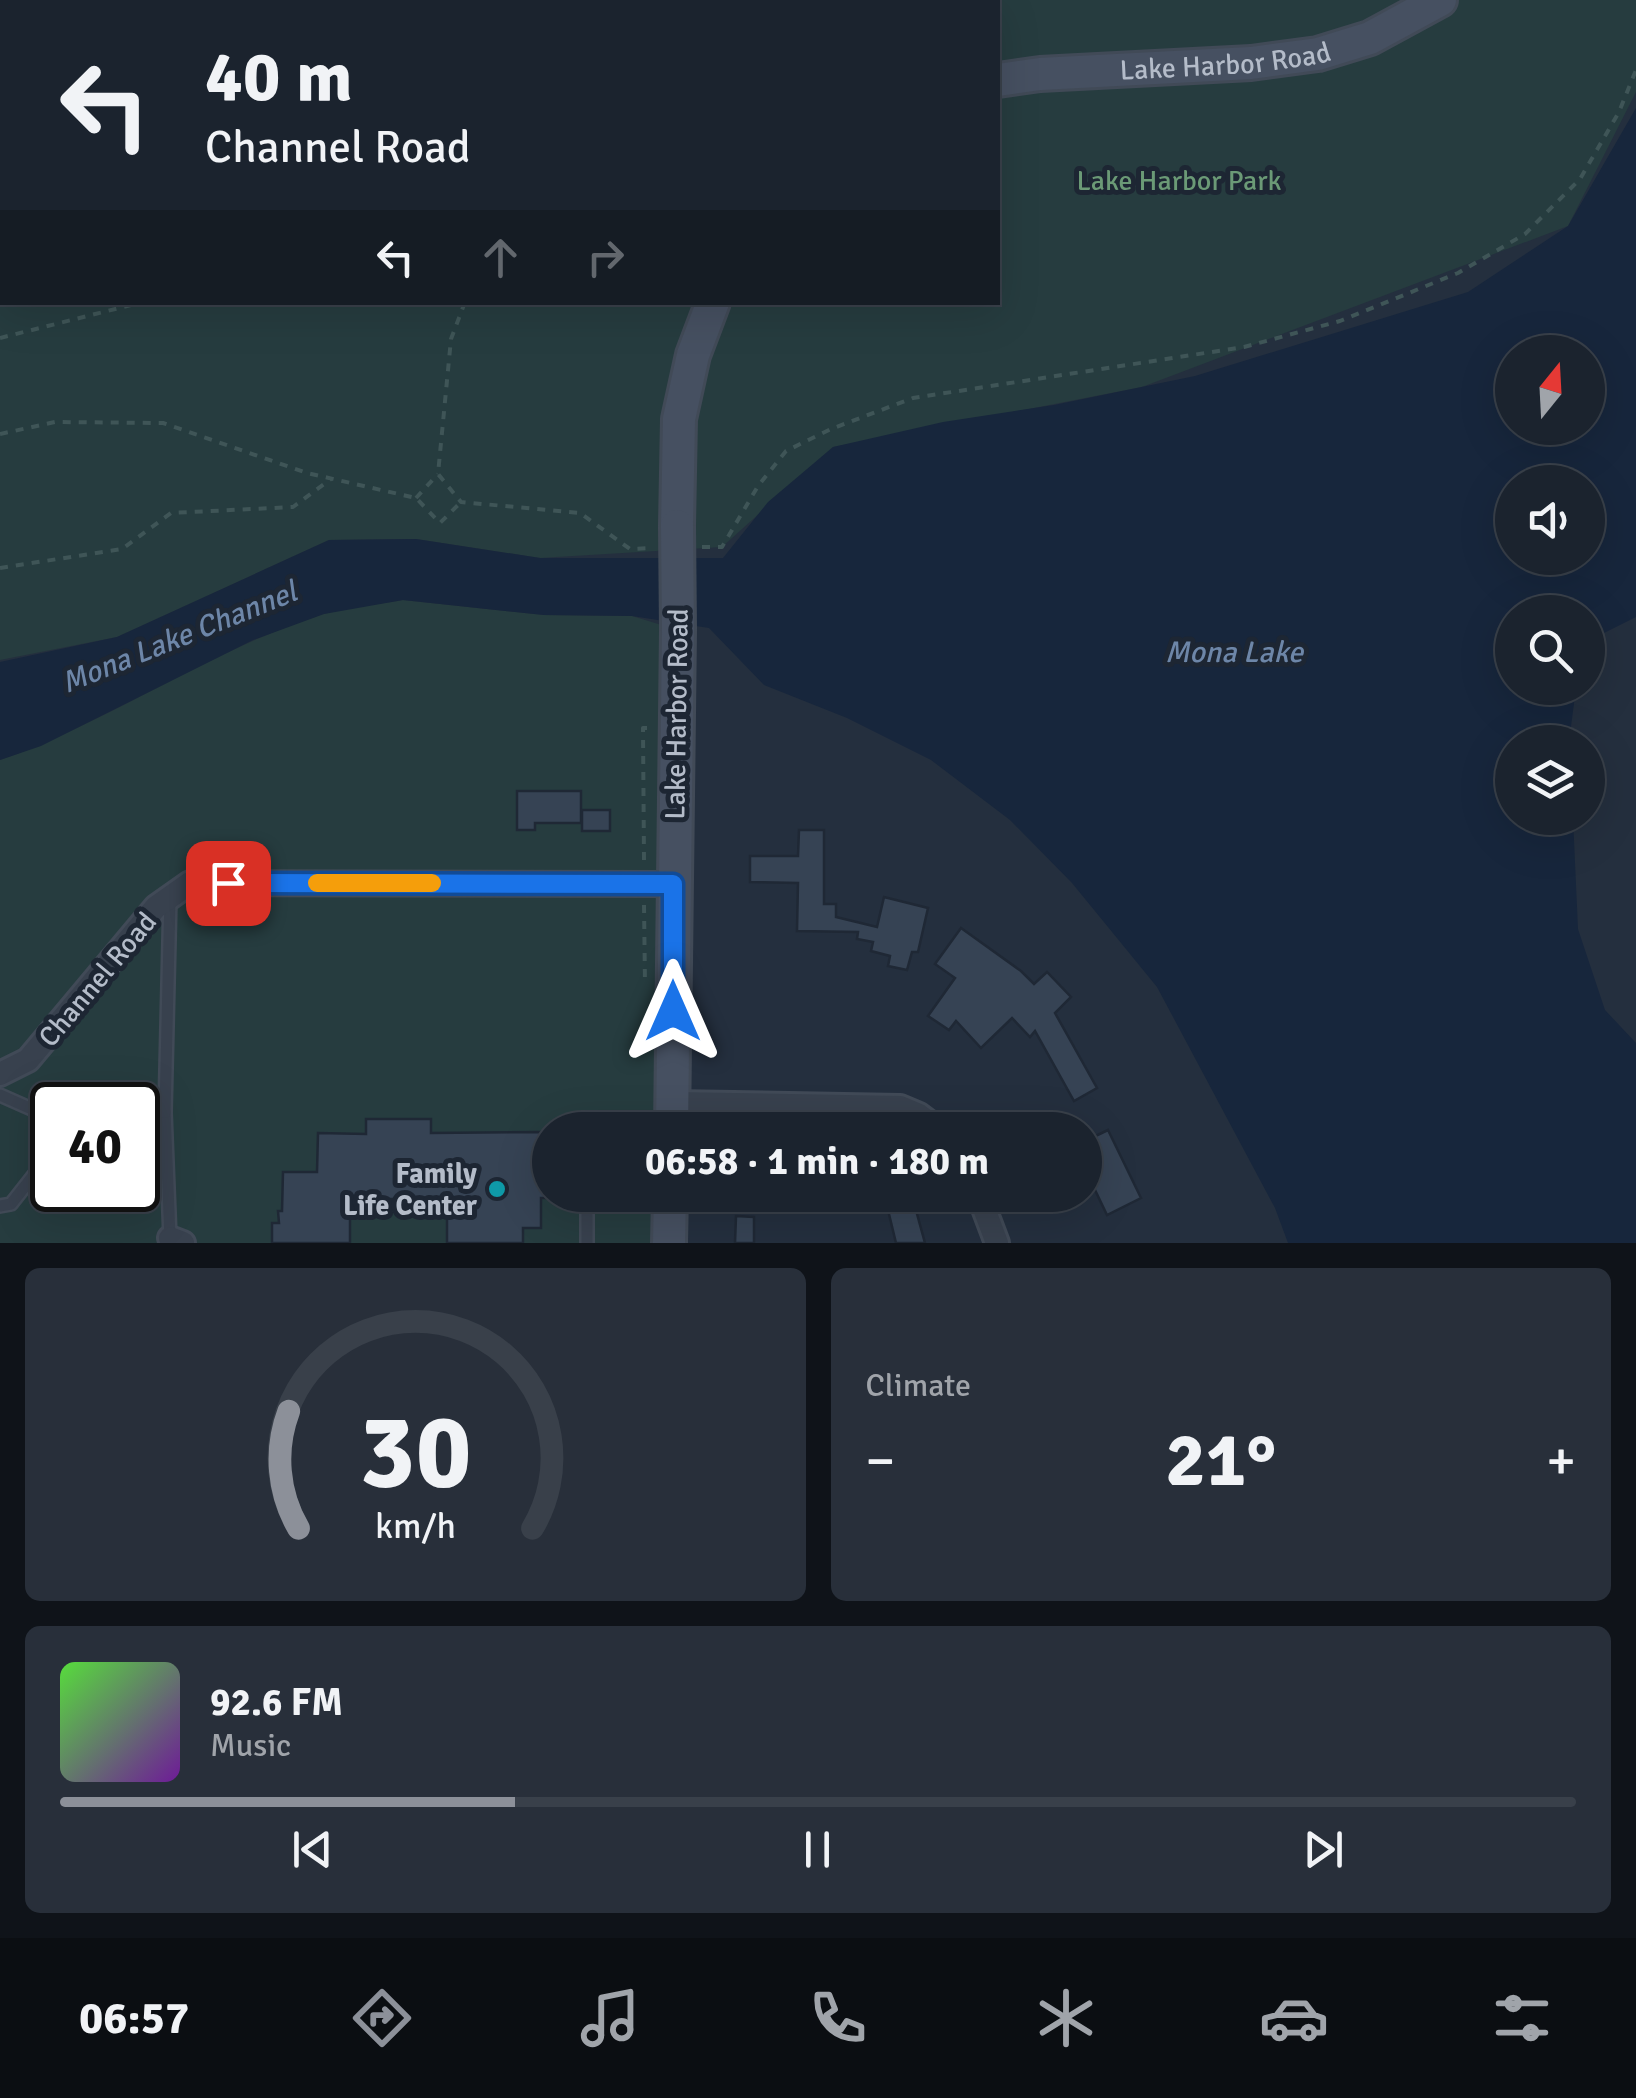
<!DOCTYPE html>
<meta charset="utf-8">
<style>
body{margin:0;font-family:Signika,sans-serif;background:#282f3a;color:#f1f3f6;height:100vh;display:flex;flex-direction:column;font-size:38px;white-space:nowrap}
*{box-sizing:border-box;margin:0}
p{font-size:32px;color:#a0a4aa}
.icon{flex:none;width:55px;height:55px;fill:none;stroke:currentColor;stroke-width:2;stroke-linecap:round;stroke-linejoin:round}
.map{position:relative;height:1243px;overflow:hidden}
.details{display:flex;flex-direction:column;gap:25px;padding:25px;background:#0f1319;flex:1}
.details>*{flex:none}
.hud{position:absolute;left:0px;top:0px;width:1000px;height:305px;box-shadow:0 10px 40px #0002,0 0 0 2px #39404a;background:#1b232e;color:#f1f3f6;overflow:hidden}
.needle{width:65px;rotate:18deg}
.buttons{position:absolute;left:1495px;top:335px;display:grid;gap:20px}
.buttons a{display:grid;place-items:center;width:110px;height:110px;border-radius:50%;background:#1b232e;box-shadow:0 10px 40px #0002,0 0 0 2px #39404a;font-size:50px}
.speed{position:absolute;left:30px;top:1082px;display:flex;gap:20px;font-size:50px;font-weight:700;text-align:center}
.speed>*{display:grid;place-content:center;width:130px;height:130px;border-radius:50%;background:#1b232e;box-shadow:0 10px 40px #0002,0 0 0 2px #39404a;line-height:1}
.speed .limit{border:5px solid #111;border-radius:15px;background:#fff;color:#111}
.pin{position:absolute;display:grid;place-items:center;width:85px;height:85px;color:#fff;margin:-42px;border-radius:20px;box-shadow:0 5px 15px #0006}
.me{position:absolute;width:110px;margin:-55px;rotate:0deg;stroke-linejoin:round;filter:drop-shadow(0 0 8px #0008)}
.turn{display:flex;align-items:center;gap:35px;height:210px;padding:0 40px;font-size:45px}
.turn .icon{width:130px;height:130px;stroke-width:2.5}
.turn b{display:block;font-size:70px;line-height:85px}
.lanes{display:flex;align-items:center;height:95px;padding:0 40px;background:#0003;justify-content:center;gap:50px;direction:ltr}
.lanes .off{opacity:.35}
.big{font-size:75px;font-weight:700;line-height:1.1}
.details .widget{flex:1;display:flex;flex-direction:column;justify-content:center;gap:15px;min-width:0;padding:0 35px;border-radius:15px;background:#282f3a}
.details .dial{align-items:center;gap:0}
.dial svg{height:260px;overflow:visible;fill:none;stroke:#39404a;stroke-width:7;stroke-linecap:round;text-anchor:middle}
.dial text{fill:#f1f3f6;stroke:none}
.song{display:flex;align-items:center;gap:30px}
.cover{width:120px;height:120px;border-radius:15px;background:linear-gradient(135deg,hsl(110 70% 55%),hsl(280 70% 35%))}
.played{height:10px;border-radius:5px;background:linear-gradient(90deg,#8c9099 30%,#39404a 30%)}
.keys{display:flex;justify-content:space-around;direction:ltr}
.heat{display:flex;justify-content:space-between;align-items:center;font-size:55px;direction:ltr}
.details .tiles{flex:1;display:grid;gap:25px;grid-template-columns:1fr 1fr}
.widget:last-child{grid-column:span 2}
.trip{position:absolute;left:532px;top:1112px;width:570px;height:100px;border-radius:50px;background:#1b232e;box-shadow:0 10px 40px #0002,0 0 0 2px #39404a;font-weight:700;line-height:100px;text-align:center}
.menu{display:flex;height:160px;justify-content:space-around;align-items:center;background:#0b0e12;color:#a0a4aa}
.menu .icon{width:70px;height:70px}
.menu .selected{color:#8c9099}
.menu b{font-size:45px;color:#f1f3f6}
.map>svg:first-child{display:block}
</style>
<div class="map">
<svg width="1636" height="1243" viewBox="0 0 1636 1243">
<rect width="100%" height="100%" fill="#242f3e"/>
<g fill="#263c3f" fill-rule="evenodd">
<path d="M0,0H1636V92L1568,226L1142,387L833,447L722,547L540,558L416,539L329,540L117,637L0,660ZM2,2H998V302H2Z"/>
<path d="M403,600L544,615L632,616L678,630L672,1130H550V1195H670L669,1243H0V760C111,721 208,651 320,615C346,607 376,605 403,600ZM52,1105H138V1190H52Z"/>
</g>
<path fill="#17263c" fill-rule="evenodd" d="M1636,108V617L1598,636L1588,653V612H1512V688H1576L1569,742H1512V818H1573L1578,929L1605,1010L1636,1043V1243H1288L1275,1208L1157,987L1072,883L1010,820L931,760L847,718L764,685L709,628L632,616L544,615L403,600L324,614L253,640L41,746L0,760V662L117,637L329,540L416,539L540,558H723L768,502L833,447L943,422L1054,405L1195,376L1468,292L1568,226ZM1512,352H1588V428H1512ZM1512,482H1588V558H1512Z"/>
<g fill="#364354" stroke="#1f2835" stroke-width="2.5">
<path d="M517,791H581V823H535V830H517Z"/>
<rect x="582" y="810" width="28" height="21"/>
<path d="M799,830H824V904H836V917L877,927L884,897L928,908L918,952H912L907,970L888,966L890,956L871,951L873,942L857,939L858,932L797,931L798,883L750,882V856H798Z"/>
<path d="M961,928L1021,971L1034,984L1047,972L1071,997L1055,1013L1097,1088L1074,1101L1035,1031L1030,1037L1012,1018L981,1048L956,1021L949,1030L928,1016L955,978L935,964Z"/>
<path d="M366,1119H431V1133L541,1132V1142L548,1143V1198H541V1228H523V1243H447V1200H409L403,1213L394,1199H350V1243H272V1223H279L278,1211H282L283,1172H317L318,1133L366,1134Z"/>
<path d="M1108,1130L1141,1198L1107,1215L1085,1169V1141Z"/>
<path d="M914,1203L925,1243H896L888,1210Z"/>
<path d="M736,1216L754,1217V1243H735Z"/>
</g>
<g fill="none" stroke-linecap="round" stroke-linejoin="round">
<defs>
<g id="lane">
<path d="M0,1095L52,1118"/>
<path d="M165,1112L170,1238"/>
<path d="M138,1114L165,1112L170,898"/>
<path d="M0,1206L11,1204L52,1152"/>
<path d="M587,1243V1195"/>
</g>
<g id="street">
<path d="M0,1074L28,1060L156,907L190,883L673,884"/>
<path d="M673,1103L900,1107L919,1115L939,1130"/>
<path d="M979,1195L997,1243"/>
<path d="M170,1238L183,1243"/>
</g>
<g id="secondary">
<path id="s1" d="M998,80L1040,74L1251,63L1318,54L1370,38L1440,0"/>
<path d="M677,526L679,419L693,355L713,302"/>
<path d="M672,1130L678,630"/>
<path d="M669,1243L670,1195"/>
</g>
</defs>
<use href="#lane" stroke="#414a57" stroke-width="16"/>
<use href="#street" stroke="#414a57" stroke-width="28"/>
<use href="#secondary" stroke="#414a57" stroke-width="38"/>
<g stroke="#3f5557" stroke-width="4" stroke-dasharray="8 8" stroke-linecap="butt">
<path d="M275,0L279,2"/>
<path d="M595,2L596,0"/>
<path d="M871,2L879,0"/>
<path d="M0,119H2"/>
<path d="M0,197H2"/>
<path d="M465,302L451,339L438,474L461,502L580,513L630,549L653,548"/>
<path d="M0,338L143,302"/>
<path d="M0,434L55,422L163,423L307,473L416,498L440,523L461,502"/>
<path d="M416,498L438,474"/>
<path d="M702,547H722L758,486L786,451L831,429L913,398L1244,347L1340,321L1458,273L1525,234L1580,179L1619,112L1636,70"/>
<path d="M0,568L122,549L171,513L293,507L331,479"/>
<path d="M644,860L643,728H652"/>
<path d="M644,905L645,985"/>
</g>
<use href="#lane" stroke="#38414e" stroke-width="11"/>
<use href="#street" stroke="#38414e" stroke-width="22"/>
<use href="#secondary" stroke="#465061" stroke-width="32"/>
<defs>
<path id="secondary-bridge" d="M677,526L678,630"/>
</defs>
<use href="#secondary-bridge" stroke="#414a57" stroke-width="38" stroke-linecap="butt"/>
<use href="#secondary-bridge" stroke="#465061" stroke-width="32"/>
</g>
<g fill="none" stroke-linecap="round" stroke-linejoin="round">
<defs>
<path id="route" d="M228,883L673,884V1011"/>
</defs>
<use href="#route" stroke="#114b97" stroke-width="25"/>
<use href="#route" stroke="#1a73e8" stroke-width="18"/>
<path stroke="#f59e0b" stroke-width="18" d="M317,883H432"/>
</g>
<circle fill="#0f9aa8" stroke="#1d2633" stroke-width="4" cx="497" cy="1189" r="10"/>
<g text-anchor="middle" stroke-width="10" stroke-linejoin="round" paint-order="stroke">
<g font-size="28" fill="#b4bcc9" stroke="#1d2633">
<text dy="10" stroke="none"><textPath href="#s1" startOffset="228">Lake Harbor Road</textPath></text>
<text transform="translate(676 714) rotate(-89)" y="10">Lake Harbor Road</text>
<text transform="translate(97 979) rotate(-50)" y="10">Channel Road</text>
</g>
<g font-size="28" fill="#6b9a76" stroke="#1d2633">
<text x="1179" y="190">Lake Harbor Park</text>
</g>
<g font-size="28" font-weight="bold" fill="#b4bcc9" stroke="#1d2633" text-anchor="end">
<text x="477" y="1183">Family<tspan x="477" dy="32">Life Center</tspan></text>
</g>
<g font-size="30" font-style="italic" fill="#6d86a8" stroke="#1d2633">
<text transform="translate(179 637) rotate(-22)" y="10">Mona Lake Channel</text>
<text x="1234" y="662">Mona Lake</text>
</g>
</g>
</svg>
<div class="buttons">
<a><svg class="needle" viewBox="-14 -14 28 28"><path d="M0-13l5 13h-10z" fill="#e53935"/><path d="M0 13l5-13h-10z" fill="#a0a4aa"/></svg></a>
<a><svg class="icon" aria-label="sound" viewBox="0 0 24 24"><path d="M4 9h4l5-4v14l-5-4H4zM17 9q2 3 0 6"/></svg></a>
<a><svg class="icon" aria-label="search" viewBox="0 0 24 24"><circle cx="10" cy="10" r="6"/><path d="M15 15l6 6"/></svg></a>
<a><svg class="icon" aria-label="layers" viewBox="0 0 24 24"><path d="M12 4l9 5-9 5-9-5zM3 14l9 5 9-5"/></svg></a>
</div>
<div class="speed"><div class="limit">40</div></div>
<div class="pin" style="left:228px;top:883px;background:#d93025"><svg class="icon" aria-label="arrive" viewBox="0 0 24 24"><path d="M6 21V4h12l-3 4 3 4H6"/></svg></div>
<svg class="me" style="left:673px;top:1011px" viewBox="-20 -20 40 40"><path d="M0-17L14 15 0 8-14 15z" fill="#1a73e8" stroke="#fff" stroke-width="4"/></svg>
<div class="trip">06:58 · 1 min · 180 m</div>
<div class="hud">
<div class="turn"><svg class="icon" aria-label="left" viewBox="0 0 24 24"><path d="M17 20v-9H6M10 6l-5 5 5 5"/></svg><div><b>40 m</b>Channel Road</div></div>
<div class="lanes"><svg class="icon" aria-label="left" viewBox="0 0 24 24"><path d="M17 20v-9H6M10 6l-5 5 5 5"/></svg><svg class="icon off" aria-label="ahead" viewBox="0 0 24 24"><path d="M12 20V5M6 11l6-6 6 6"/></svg><svg class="icon off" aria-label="right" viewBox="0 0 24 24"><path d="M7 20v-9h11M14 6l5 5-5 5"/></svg></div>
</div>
</div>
<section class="details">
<div class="tiles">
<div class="widget dial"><svg viewBox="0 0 100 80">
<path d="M14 69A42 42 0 1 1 86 69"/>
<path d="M14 69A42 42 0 0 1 11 33" stroke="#8c9099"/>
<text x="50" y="56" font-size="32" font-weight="700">30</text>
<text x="50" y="72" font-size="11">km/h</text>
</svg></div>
<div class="widget"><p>Climate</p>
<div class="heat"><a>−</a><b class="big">21°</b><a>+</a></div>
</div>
<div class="widget">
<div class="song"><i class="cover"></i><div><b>92.6 FM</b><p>Music</p></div></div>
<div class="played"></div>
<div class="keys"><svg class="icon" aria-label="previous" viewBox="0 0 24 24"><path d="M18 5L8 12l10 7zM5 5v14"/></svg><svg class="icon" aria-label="pause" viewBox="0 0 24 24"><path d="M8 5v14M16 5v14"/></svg><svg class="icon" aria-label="next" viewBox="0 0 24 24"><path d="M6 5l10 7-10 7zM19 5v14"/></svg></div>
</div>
</div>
</section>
<nav class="menu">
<b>06:57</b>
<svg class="icon selected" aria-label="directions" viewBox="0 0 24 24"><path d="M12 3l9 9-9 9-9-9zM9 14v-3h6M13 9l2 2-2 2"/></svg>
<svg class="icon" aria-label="music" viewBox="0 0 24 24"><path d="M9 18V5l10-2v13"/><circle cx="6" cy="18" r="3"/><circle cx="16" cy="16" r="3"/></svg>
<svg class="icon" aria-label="phone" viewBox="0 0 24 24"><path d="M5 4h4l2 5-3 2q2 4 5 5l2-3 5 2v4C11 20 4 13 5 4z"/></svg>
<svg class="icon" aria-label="climate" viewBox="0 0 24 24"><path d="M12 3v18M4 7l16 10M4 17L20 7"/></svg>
<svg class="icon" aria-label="car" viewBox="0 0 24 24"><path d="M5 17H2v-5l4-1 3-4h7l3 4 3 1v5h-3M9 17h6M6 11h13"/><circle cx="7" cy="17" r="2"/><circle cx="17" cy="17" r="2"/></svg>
<svg class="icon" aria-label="filters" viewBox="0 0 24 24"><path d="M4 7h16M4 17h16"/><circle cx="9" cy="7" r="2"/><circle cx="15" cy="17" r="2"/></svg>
</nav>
